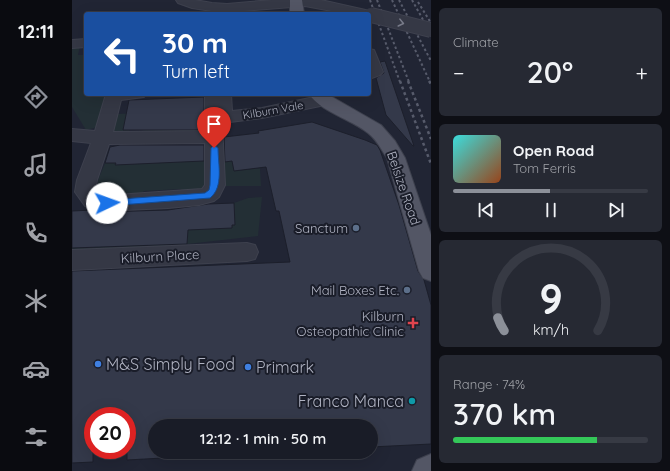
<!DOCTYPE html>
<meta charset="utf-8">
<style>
body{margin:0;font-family:Quicksand,sans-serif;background:#262933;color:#f1f3f6;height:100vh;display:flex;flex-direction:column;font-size:15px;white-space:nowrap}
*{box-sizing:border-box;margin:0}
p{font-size:13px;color:#9fa1a7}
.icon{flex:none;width:22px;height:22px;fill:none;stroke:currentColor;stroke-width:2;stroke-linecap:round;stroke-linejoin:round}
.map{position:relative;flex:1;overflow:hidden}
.drawer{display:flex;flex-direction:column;gap:8px;padding:8px;background:#0e0f15;width:239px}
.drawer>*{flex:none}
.hud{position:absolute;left:12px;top:12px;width:287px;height:84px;border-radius:4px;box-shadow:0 4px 16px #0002,0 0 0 1px #373a44;background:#1a4fa0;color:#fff;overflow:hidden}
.speed{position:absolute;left:12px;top:407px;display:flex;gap:8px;font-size:20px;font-weight:700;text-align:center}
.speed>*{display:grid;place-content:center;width:52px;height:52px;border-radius:50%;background:#191c27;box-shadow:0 4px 16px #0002,0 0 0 1px #373a44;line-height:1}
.speed .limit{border:6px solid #d22;background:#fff;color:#111}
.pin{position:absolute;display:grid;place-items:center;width:34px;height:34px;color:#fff;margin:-41px -17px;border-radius:50% 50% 50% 0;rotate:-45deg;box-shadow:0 0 4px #0007}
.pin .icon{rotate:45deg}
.me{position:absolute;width:44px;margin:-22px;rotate:87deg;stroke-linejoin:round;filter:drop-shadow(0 0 3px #0008)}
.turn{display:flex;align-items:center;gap:14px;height:84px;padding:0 12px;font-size:18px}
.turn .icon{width:52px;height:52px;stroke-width:2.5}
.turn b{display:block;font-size:28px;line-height:34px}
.big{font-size:30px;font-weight:600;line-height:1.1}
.drawer .card{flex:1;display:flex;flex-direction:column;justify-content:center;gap:6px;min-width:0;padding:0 14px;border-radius:6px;background:#262933}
.drawer .dial{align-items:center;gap:0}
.dial svg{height:104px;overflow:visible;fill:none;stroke:#373a44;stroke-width:7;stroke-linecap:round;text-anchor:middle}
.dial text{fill:#f1f3f6;stroke:none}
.song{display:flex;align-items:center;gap:12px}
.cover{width:48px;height:48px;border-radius:6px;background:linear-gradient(135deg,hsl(180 70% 55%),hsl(20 70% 35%))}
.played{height:4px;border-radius:2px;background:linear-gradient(90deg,#8c9099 50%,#373a44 50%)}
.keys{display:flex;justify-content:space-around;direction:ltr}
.heat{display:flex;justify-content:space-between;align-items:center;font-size:22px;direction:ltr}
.charge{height:6px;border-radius:3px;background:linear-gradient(90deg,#34c759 74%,#373a44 0)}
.trip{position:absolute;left:76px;top:419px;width:230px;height:40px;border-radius:20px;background:#191c27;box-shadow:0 4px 16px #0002,0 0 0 1px #373a44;font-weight:600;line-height:40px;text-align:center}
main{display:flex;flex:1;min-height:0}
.tabs{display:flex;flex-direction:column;width:72px;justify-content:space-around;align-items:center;background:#0a0b10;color:#9fa1a7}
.tabs .icon{width:28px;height:28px}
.tabs .current{color:#8c9099}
.tabs b{font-size:18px;color:#f1f3f6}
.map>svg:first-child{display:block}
</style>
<main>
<nav class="tabs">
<b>12:11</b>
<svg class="icon current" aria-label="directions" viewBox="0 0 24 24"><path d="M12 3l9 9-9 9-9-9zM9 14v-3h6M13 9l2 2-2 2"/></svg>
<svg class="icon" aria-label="music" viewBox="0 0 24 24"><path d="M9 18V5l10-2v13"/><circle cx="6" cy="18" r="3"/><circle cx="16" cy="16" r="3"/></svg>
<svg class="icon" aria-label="phone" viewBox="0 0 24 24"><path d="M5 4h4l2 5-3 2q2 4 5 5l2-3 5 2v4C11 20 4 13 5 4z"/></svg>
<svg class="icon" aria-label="climate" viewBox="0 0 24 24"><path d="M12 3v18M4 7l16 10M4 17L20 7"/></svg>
<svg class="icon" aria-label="car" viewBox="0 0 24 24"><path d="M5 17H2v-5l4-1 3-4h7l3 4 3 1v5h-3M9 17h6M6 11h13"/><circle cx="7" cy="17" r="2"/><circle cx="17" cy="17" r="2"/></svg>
<svg class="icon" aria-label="filters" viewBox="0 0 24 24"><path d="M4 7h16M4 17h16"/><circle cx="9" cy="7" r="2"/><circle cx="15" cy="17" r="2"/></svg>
</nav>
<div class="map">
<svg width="359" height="471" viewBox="0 0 359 471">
<rect width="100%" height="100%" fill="#212534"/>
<g fill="#232f35">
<path d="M0,46H8L6,55H13L14,56V94H41L26,127L14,130L0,107Z"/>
<path d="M135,110L137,134L72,132L67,126H59L56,133H41L45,114Z"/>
<path d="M124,159H133L134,185L127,191L110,195L109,189L72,191L66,197C56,197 28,200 26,188C24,180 31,170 33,163H44V165L123,161Z"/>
<path d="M160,161L162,171L188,168L189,186H153L152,162Z"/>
<path d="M190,197L186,236L0,257V233L160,228V225H163L162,203L176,198Z"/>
</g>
<g fill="#34394a" stroke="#1c1f2b">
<path d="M313,61L342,146H341L314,115L304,78L312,73L308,62Z"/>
<path d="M132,97V130H51L57,100Z"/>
<path d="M240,122L293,140L305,145L308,150L327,205L346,271L352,280L359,305V444L299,447V426H83V452H199L55,460V416H21V462L0,463V271L218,262L207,211H204L194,167L162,171L160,161L153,162L152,137L187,133L186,131Z"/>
<path d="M48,145H132V161L43,165L44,163H33L38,147Z"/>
<path d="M162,203L163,225H160V228L116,230L115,244L0,248V211L21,210L31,212L96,210L136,204Z"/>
</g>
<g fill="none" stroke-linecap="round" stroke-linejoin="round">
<defs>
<g id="minor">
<path d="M104,0H123L140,3L155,4L200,0H249L298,11L300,14L297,17V14H276L233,6L171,11H140L120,8L106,3Z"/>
<path d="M14,39V47L0,48V40Z"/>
<path d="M297,49L302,50L311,72L308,75L297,79Z"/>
<path d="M34,94H74L72,97L49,100L41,132L133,131V94H159L160,111L190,108L252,95L258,96L260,100L258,104L190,118L150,123L153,185L147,197L142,201L127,205L96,208L31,211L13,206L3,192L5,180L19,143L0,141V129L23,131ZM133,143V185L130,189L44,195H28L23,191L25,180L37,144Z"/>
<path d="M175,243L183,245L186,252L183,259L175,261L0,270V250Z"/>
</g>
<g id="major">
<path d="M218,0H230L232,14H218Z"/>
<path d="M237,94H255L309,125L323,141L333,158L359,235V281L351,278L347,271L315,158C309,149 305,140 296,133C279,119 249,112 237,94Z"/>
<path d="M359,454V471H340L345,460Z"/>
</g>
</defs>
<use href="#minor" stroke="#3e414e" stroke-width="2"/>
<use href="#major" stroke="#3e414e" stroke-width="2"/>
<use href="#minor" fill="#353845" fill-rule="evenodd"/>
<use href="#major" fill="#535665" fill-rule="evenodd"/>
<g stroke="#575b6b" stroke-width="2" stroke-dasharray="2.5 2.5" stroke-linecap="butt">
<path d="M298,0L328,82"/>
<path d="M305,0L337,82"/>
<path d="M320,0L358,82"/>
<path d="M327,0L359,61"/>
<path d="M340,0L359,34"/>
<path d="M346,2L359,23"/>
</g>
<g stroke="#575b6b" stroke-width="2.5" stroke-dasharray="3 3" stroke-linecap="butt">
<path d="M328,81L359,164"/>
<path d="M336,81L359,139"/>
<path d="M357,81L359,84"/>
</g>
<defs>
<path id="minor-bridge" d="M299,15L359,30"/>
</defs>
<use href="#minor-bridge" stroke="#3e414e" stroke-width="16" stroke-linecap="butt"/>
<use href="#minor-bridge" stroke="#353845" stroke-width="14"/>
</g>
<defs><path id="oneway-chevron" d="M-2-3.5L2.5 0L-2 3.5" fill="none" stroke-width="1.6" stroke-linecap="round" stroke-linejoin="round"/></defs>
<use stroke="#787b89" href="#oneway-chevron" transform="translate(329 23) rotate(14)"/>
<path fill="#1a73e8" stroke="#114b97" d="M142,145L146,148C146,164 152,187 138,198L35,206L30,203L35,200L133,193L137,190L138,185L139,148Z"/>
<g fill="#5c6f8a" stroke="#1a1d29" stroke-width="1.5">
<circle cx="284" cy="228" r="4"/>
<circle cx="335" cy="290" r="4"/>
</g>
<path fill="#e0444e" stroke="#1a1d29" stroke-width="1.5" d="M339 317h4v4h4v4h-4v4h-4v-4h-4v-4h4z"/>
<g fill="#3f7fe0" stroke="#1a1d29" stroke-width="1.5">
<circle cx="26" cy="364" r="4"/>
<circle cx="176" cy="367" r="4"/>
</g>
<circle fill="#0f9aa8" stroke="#1a1d29" stroke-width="1.5" cx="340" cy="401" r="4"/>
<g text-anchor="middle" stroke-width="4" stroke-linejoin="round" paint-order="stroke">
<g font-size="11" fill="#afb2c1" stroke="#1a1d29">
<text transform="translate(201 110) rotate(-10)" y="4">Kilburn Vale</text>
</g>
<g font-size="13" fill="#afb2c1" stroke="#1a1d29">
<text transform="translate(332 188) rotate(71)" y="5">Belsize Road</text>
<text transform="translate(88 256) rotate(-3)" y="5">Kilburn Place</text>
</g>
<g font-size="13" fill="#afb2c1" stroke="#1a1d29" text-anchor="end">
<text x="276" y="233">Sanctum</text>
<text x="327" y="295">Mail Boxes Etc.</text>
<text x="332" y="321">Kilburn<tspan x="332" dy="15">Osteopathic Clinic</tspan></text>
</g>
<g font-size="16" fill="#afb2c1" stroke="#1a1d29" text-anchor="start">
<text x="34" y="370">M&amp;S Simply Food</text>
<text x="184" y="373">Primark</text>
<text x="332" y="407" text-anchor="end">Franco Manca</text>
</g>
</g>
</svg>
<div class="speed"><div class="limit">20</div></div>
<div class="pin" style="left:142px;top:148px;background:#d93025"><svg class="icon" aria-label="arrive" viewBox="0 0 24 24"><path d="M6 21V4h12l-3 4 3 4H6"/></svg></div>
<svg class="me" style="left:35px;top:203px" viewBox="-20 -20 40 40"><circle r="19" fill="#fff"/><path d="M0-13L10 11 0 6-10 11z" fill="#1a73e8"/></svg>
<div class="trip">12:12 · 1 min · 50 m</div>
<div class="hud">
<div class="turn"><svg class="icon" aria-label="left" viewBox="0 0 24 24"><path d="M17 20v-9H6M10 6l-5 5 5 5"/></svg><div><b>30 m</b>Turn left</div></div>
</div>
</div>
<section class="drawer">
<div class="card"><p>Climate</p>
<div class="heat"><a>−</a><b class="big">20°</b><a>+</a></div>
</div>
<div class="card">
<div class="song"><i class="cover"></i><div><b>Open Road</b><p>Tom Ferris</p></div></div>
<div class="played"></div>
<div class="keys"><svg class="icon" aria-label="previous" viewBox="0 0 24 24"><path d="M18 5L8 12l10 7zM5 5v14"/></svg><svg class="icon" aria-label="pause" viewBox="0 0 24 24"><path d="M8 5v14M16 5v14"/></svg><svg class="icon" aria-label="next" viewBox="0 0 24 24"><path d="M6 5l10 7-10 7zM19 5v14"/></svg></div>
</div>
<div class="card dial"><svg viewBox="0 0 100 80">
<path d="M14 69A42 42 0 1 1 86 69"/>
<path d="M14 69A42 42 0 0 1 9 59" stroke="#8c9099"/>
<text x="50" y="56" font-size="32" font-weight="700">9</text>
<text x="50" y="72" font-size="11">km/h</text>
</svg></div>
<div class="card"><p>Range · 74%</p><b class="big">370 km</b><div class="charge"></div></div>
</section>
</main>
